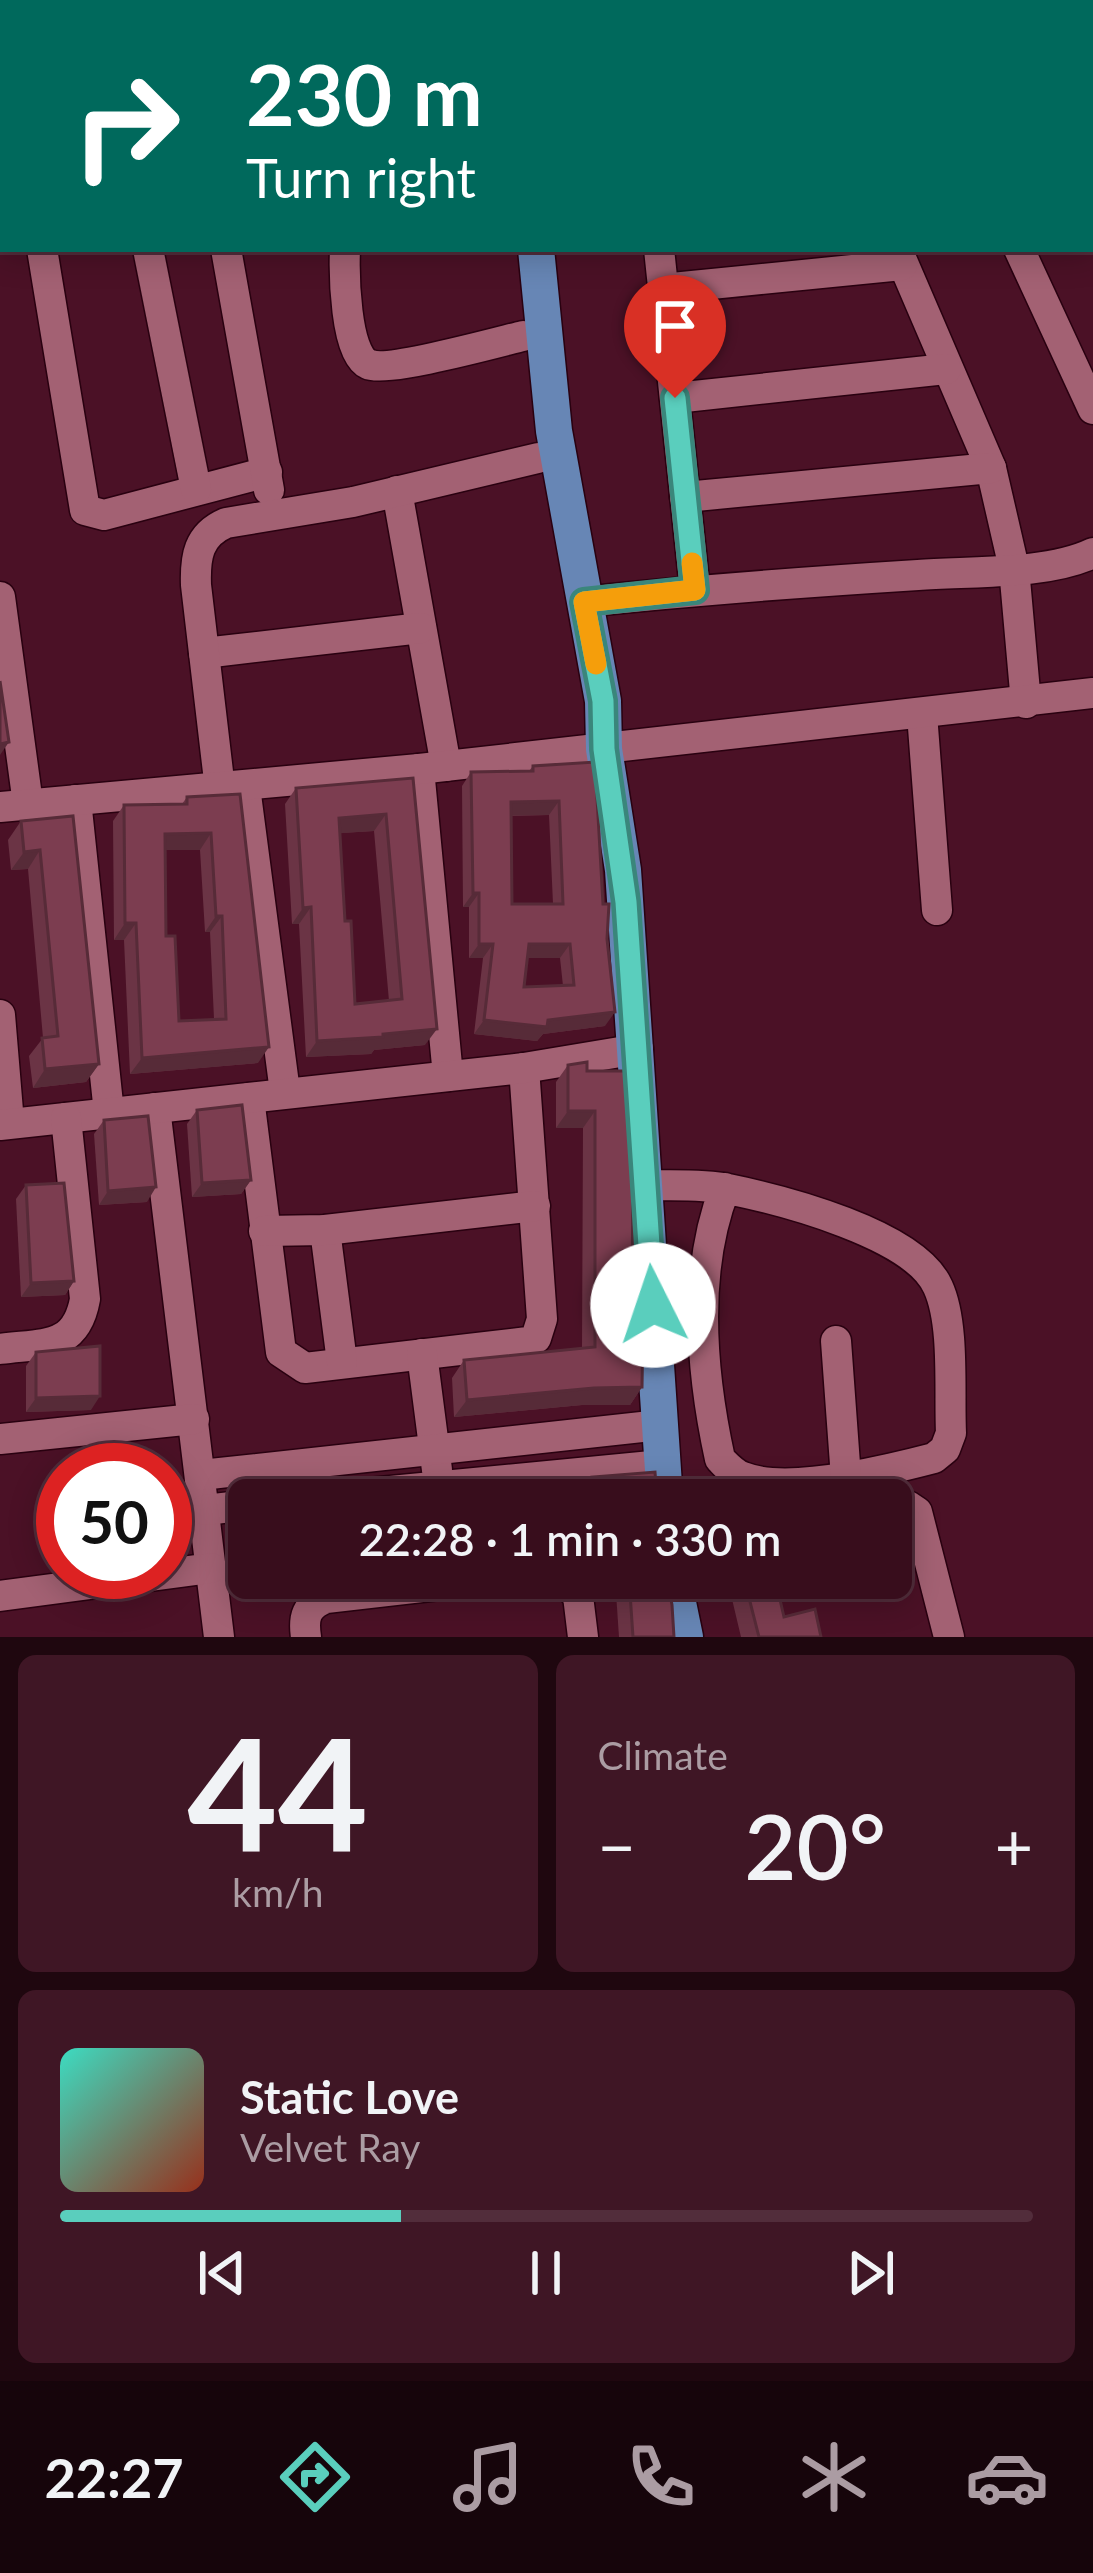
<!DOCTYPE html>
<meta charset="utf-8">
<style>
body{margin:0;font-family:Lato,sans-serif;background:#3f1625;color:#f1f3f6;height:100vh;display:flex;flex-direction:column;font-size:45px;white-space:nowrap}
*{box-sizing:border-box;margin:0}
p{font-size:39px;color:#ab9ca3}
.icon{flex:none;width:66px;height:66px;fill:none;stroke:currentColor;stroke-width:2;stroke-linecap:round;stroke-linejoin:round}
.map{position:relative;height:1637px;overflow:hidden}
.drawer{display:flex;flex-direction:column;gap:18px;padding:18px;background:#1f070f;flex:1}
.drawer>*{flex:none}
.top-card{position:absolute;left:0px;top:0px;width:1095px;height:252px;box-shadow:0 6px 30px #0003,0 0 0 3px #522d3b;background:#00695c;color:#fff;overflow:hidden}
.speed{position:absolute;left:36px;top:1443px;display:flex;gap:24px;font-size:60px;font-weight:700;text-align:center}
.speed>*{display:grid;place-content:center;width:156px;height:156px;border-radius:50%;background:#380d1c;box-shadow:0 6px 30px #0003,0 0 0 3px #522d3b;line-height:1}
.speed .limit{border:18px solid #d22;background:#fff;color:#111}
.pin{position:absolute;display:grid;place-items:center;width:102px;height:102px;color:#fff;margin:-123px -51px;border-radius:50% 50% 50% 0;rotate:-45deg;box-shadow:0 0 12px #0007}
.pin .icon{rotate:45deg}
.me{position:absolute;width:132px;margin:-66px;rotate:356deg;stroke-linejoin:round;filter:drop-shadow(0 0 9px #0008)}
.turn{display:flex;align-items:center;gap:42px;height:252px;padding:0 48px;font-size:54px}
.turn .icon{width:156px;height:156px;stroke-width:2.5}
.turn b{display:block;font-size:84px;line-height:102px}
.big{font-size:90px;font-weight:600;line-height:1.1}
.drawer .tile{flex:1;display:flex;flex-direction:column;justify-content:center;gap:18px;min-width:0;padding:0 42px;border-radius:18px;background:#3f1625}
.drawer .dial{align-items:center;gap:0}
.dial b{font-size:156px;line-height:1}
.song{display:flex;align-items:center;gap:36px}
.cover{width:144px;height:144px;border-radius:18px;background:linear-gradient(135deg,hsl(170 70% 55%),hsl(10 70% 35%))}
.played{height:12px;border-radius:6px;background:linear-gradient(90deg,#5acebd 35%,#522d3b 35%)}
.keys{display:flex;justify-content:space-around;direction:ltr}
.heat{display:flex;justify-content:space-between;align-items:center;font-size:66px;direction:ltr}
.drawer .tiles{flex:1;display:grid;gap:18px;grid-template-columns:1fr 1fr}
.tile:last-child{grid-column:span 2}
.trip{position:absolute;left:228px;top:1479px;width:684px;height:120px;border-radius:18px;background:#380d1c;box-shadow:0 6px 30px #0003,0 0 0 3px #522d3b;font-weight:600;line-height:120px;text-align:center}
.tabs{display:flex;height:192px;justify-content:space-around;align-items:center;background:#16050b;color:#ab9ca3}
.tabs .icon{width:84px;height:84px}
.tabs .current{color:#5acebd}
.tabs b{font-size:54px;color:#f1f3f6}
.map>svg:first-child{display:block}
</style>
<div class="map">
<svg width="1093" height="1637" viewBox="0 0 1093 1637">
<rect width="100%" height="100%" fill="#4b1126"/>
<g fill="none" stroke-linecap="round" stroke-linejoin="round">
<defs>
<g id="minor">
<path d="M192,0V3"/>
<path d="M642,0V3"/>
<path d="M831,0V3"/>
<path d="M954,0L955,3"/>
<path d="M1092,17H1093"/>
<path d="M1092,91L1093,90"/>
<path d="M0,186L3,185"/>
<path d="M1092,208L1093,210"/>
<path d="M42,249L85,510L104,515L267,472"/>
<path d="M148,249L196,489"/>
<path d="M226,249L269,490"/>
<path d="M345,249C344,272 345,354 368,364C386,373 498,342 523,336"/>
<path d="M659,249L695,590"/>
<path d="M897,249L991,468L1014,568L1026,703"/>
<path d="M1019,249L1093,409"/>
<path d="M662,289L902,265"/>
<path d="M675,398L946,369"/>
<path d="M397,491L446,766"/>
<path d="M685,497L991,468"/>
<path d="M0,597L28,804"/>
<path d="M584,602C695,590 806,582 918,575C970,571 1047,575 1093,553"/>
<path d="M204,653L421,628"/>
<path d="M922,714L937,910"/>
<path d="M419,769L448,1076"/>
<path d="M245,787L285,1092"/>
<path d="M220,789L196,585C195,557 198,535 226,523L353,502L538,458"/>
<path d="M76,800L109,1113"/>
<path d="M0,807L419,769L1093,693"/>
<path d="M0,1015L9,1123"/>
<path d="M249,1098L281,1352L305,1368L528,1342L536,1338L542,1319L524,1068"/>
<path d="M155,1108L219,1637"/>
<path d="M0,1125L524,1068L638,1049"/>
<path d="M645,1185C672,1186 702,1184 728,1189C782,1200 915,1234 938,1287C955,1324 949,1392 951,1433L945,1449L934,1458C888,1470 788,1495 743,1477C734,1474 727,1466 720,1459C701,1372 692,1272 725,1188"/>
<path d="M325,1230L342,1362"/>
<path d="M264,1231L325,1230L535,1206"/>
<path d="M836,1341L846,1478"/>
<path d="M0,1349C43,1343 76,1350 85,1299L66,1118"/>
<path d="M422,1354L437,1470"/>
<path d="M0,1439L194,1419"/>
<path d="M201,1475L660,1425"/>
<path d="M296,1500L662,1465"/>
<path d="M891,1507L908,1506L917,1512L949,1637"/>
<path d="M205,1510L249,1505"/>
<path d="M561,1578L578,1596L583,1637"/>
<path d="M0,1596L211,1568"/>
<path d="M306,1637C303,1617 306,1606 326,1598L500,1578"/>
</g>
<g id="major">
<path d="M491,0L492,3"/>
<path d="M536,249L554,431L603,701L604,749L623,870L665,1500"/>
<path d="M673,1578L685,1637"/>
</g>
</defs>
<use href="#minor" stroke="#290110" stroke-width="33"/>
<use href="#major" stroke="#290110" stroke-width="39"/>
<use href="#minor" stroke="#a36173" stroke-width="30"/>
<use href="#major" stroke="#6786b5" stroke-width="36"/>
</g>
<g fill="#6b3445" fill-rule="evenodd">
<path d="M595,762L605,1026L543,1034L537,1041L474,1034L483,958H469V907H463L462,786L471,772L529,771L533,766ZM549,815L553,904H512L511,816ZM528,958H560L563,986L524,987Z"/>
<path d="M413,778L425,1045L374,1050L371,1054L306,1057L299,924H292L285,804L296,788ZM374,831L389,1001L355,1004L345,921L340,833Z"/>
<path d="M240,794L258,1063L130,1074L124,940H114L113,821L124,805L182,804L187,797ZM166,850H200L205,932H210L214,1019L179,1021L166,936Z"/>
<path d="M73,816L99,1064L86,1082L33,1088L29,1056L43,1038L28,869L11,870L8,840L21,821Z"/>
<path d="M568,1065L587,1071L642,1387L630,1405H582L454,1417L452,1378L464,1360L582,1348L583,1128H556V1082Z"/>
<path d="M197,1110L251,1180L241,1194L192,1197L187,1124Z"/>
<path d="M104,1120L147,1202L99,1205L94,1134Z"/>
<path d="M26,1185L74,1281L65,1295L21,1297L16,1199Z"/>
<path d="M36,1352L91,1410L26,1412V1366Z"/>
<path d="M615,1578H667L674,1637H619Z"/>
<path d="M727,1578H795L791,1584L777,1587L784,1617L821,1637H741Z"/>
</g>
<g fill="#572b38">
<path d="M222,0H266L264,3H220Z"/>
<path d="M9,742L0,755V744Z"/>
<path d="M559,801L549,815L501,816L511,802Z"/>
<path d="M386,814L374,831L328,834L339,818Z"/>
<path d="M211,833L200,850H154L165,834Z"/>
<path d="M40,850L28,869L11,870L24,852Z"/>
<path d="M473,893H479L469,907H463Z"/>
<path d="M311,907L299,924H292L303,908Z"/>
<path d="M216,916H222L210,932H205Z"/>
<path d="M125,923H136L124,940H114Z"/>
<path d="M479,944H493L483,958H469Z"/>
<path d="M529,944H570L560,958H520Z"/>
<path d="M615,1012L605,1026L543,1034L537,1041L474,1034L484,1020H548Z"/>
<path d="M437,1029L425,1045L374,1050L371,1054L306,1057L317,1041Z"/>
<path d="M269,1047L258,1063L130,1074L142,1058Z"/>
<path d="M99,1064L86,1082L33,1088L45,1069Z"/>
<path d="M568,1111H595L583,1128H556Z"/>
<path d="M251,1180L241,1194L192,1197L202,1183Z"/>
<path d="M156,1187L147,1202L99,1205L108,1191Z"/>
<path d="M74,1281L65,1295L21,1297L31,1283Z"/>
<path d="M642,1387L630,1405H582L454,1417L467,1400L594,1388Z"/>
<path d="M100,1396L91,1410L26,1412L36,1398Z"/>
<path d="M770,1578H795L791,1584L761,1591Z"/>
</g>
<g fill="#7c3d50" stroke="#572b38" stroke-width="3" fill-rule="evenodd">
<path d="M0,681L9,742L0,744Z"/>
<path d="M595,762L603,904H609L607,939L615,1012L548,1020L547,1027L484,1020L493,944H479V893H473L471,772L533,771V766ZM559,801L563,904H512L511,802ZM529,944H570L574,985L524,987Z"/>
<path d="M413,778L437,1029L383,1034V1037L317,1041L311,907L303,908L296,788ZM386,814L402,999L355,1004L351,921H345L339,818Z"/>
<path d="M240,794L269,1047L142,1058L136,923H125L124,805L187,804V797ZM211,833L216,916H222L226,1019L179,1021L175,936H166L165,834Z"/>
<path d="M73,816L99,1064L45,1069L42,1038L58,1036L40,850L24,852L21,821Z"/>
<path d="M587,1062V1071H627L633,1153L632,1322H643L642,1387L594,1388L467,1400L464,1360L595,1347V1111H568V1065Z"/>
<path d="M242,1105L251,1180L202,1183L197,1110Z"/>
<path d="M148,1116L156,1187L108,1191L104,1120Z"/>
<path d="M64,1183L74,1281L31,1283L26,1185Z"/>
<path d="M100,1346V1396L36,1398V1352Z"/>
<path d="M655,1472L657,1500H547L546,1493L575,1491L574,1484L593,1483L592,1477Z"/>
<path d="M629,1578H667L672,1605L674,1637H633Z"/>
<path d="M744,1578H775L784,1617L815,1609L821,1637H759Z"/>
</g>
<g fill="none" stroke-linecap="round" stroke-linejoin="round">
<defs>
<path id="route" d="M653,1305L626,902L604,749L603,701L584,602L695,590L675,398"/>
</defs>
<use href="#route" stroke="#3a867b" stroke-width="30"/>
<use href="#route" stroke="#5acebd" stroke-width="21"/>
<path stroke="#f59e0b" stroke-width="21" d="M596,664L584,602L695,590L692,563"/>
</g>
</svg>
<div class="speed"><div class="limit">50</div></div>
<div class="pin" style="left:675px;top:398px;background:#d93025"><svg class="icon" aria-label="arrive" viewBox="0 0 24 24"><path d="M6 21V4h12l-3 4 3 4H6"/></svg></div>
<svg class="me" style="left:653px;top:1305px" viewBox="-20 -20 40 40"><circle r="19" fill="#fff"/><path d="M0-13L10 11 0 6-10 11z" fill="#5acebd"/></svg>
<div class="trip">22:28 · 1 min · 330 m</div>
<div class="top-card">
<div class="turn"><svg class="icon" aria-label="right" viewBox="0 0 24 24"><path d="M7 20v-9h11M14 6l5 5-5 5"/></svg><div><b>230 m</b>Turn right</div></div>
</div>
</div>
<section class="drawer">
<div class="tiles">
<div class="tile dial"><b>44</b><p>km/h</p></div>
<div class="tile"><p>Climate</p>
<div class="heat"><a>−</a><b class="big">20°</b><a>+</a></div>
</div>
<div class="tile">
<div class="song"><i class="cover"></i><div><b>Static Love</b><p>Velvet Ray</p></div></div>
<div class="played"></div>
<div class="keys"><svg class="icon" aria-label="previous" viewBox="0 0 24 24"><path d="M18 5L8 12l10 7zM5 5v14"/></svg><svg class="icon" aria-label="pause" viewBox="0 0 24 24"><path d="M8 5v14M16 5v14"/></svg><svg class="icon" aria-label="next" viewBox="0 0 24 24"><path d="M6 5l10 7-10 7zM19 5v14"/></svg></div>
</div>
</div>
</section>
<nav class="tabs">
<b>22:27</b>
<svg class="icon current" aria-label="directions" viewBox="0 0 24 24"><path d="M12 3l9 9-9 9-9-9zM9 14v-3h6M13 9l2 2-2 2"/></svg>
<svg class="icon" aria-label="music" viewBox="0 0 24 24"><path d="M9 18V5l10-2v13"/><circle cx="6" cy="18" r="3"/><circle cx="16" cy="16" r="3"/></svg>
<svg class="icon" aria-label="phone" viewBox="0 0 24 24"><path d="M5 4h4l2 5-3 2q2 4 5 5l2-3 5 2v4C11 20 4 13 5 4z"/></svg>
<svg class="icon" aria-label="climate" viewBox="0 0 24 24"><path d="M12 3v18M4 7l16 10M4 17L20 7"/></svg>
<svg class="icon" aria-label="car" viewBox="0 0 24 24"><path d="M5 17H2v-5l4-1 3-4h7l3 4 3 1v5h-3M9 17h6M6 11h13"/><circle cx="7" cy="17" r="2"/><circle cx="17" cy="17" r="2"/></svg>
</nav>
